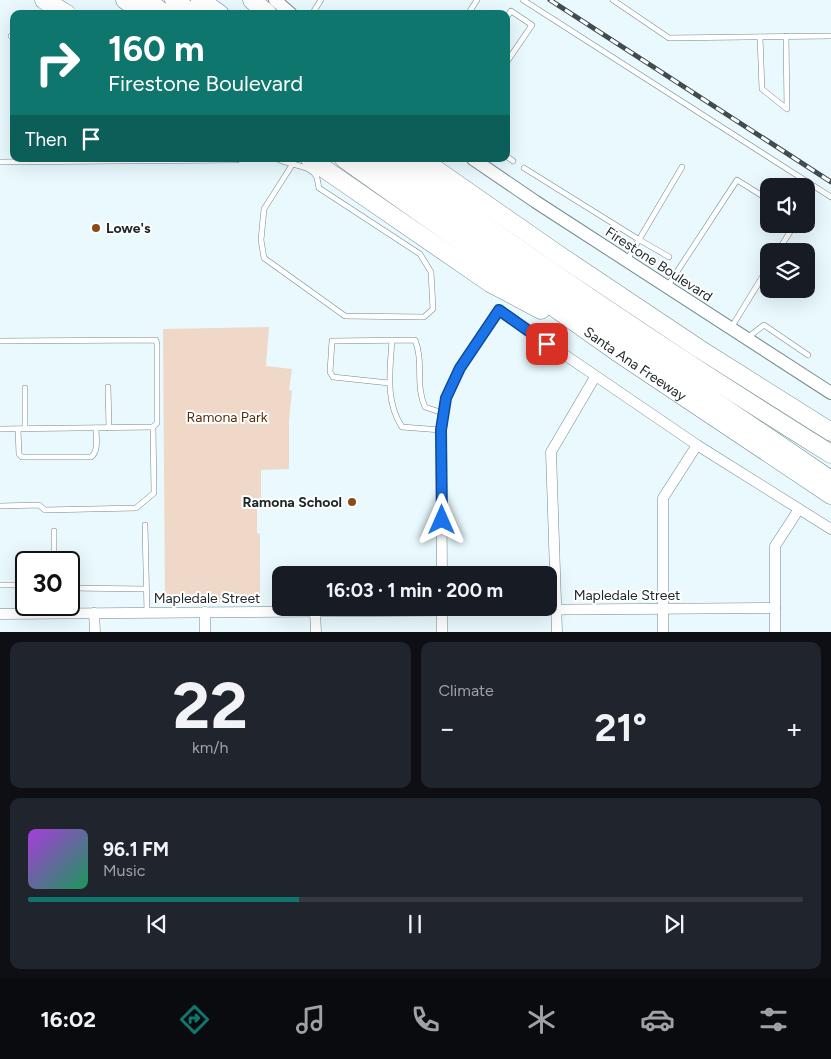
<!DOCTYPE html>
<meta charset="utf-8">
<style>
body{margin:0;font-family:Figtree,sans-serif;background:#20242c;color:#f1f3f6;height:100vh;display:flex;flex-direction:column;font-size:19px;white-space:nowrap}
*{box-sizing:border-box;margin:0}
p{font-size:16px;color:#9ea1a6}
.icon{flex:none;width:28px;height:28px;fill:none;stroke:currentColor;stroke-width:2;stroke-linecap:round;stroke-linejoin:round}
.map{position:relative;height:632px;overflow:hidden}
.panel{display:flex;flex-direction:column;gap:10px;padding:10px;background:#0d0f14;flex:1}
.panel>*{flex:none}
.guide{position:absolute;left:10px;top:10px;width:500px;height:152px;border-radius:10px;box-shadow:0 5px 20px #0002;background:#0f766e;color:#fff;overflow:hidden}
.tools{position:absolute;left:760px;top:178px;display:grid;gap:10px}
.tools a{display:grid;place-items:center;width:55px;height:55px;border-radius:10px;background:#171b24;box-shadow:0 5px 20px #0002;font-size:25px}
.speed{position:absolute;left:15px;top:551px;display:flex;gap:10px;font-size:25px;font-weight:700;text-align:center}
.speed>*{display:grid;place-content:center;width:65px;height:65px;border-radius:50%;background:#171b24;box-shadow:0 5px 20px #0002;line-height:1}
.speed .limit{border:2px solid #111;border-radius:8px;background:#fff;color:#111}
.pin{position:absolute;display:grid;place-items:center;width:42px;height:42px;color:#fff;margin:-21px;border-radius:10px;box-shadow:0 2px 8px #0006}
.me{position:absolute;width:55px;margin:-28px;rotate:0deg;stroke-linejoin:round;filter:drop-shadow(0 0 4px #0008)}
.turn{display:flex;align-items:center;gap:18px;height:105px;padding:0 15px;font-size:22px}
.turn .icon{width:65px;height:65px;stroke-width:2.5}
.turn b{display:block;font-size:35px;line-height:42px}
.then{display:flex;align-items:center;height:48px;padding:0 15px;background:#0003;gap:10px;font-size:19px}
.big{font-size:38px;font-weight:700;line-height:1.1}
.panel .widget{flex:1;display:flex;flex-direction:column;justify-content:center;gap:8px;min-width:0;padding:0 18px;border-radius:10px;background:#20242c}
.panel .dial{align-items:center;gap:0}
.dial b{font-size:65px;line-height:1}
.song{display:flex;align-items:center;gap:15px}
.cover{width:60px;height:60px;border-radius:8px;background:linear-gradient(135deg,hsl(280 70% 55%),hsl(150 70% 35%))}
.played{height:5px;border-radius:2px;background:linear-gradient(90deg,#0f766e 35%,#363941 35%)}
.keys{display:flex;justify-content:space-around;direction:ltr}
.heat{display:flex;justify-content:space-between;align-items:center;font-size:28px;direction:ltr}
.panel .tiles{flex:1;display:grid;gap:10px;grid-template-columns:1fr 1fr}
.widget:last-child{grid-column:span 2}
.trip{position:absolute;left:272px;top:566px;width:285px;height:50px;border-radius:10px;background:#171b24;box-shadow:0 5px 20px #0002;font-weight:700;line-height:50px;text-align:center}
.dock{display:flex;height:80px;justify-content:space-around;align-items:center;background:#090b0e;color:#9ea1a6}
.dock .icon{width:35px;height:35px}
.dock .current{color:#0f766e}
.dock b{font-size:22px;color:#f1f3f6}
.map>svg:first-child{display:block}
</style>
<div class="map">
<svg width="831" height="632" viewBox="0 0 831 632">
<rect width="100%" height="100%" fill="#e9f9fd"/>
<path fill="#f0d8c9" d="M269,327L266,366L292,369L289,390L292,391L289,420V469L261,470V499H257V533L260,534V602L165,603L163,329Z"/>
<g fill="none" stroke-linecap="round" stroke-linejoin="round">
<defs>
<g id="service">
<path d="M523,0L831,197"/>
<path d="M613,0L669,38L831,36"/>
<path d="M312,14L321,0"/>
<path d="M468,14L477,0"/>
<path d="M506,18L511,11L532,25L506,63"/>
<path d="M11,36L14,37"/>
<path d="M760,37L762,89L787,109L786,36"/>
<path d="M506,156L513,161"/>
<path d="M278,159C289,165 310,165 316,176C318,179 318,185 319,188L420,254L431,272L433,309L424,317L345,316L264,258L261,240L264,209L292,165"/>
<path d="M0,162L237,160"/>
<path d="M524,168L638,239L669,257"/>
<path d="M778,251L795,224"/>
<path d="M627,260L682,167"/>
<path d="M667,287L737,180L769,200"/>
<path d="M731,328L769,266"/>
<path d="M747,338L764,325L808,355"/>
<path d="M392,340C390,370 385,402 402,427L441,430"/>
<path d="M0,341L156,340L157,344V423L153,427L154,493L136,508L45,510L39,505L0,506"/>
<path d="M389,383L333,377L330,372L332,341L415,340C424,361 415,386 425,407L443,413"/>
<path d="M108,387L109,428"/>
<path d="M25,388V428"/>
<path d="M0,429L153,427"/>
<path d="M18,429L19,454L22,457H91C99,451 96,438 96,428"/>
<path d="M145,525L147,613"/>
<path d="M54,531V562"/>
<path d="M0,585H26"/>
<path d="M69,588L146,589"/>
</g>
<g id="minor">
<path d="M442,575L441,430L446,398L460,368L499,310L697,445L831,529"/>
<path d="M442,608V632"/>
<path d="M315,611L316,632"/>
<path d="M205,612V632"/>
<path d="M94,613L95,632"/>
<path d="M0,614L775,608"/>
<path d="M557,632L551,452L595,377"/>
<path d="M663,632V498L697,445"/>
<path d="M775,632V546L799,509"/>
</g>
<g id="tertiary">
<path d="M275,0L291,14"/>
<path d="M473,159L536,202L831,393"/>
</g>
<g id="motorway">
<path d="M44,0L67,14"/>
<path d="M125,0L145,14"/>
<path d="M146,0L165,14"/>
<path d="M174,0L193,14"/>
<path d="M200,0L220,14"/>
<path d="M252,0L268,14"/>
<path d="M310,159L490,283L541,310"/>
<path id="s1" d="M344,159L617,352L831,495"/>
<path d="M367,159L558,295L831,480"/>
<path d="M393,159C535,263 681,361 831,454"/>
<path d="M421,159L556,253L698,348L831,432"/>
</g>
</defs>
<use href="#service" stroke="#718a90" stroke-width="6"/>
<use href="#minor" stroke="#718a90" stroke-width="11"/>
<use href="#tertiary" stroke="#718a90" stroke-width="14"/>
<use href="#motorway" stroke="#718a90" stroke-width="19"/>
<use href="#service" stroke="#fff" stroke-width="5"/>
<use href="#minor" stroke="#fff" stroke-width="10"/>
<use href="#tertiary" stroke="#fff" stroke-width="12"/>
<use href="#motorway" stroke="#fff" stroke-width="18"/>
<defs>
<path id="rail" d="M550,0L831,182"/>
</defs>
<use href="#rail" stroke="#414c4f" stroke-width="5"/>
<use href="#rail" stroke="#fff" stroke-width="3" stroke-dasharray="9" stroke-linecap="butt"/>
</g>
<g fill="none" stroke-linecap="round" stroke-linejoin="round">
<defs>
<path id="route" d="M442,520L441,430L446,398L460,368L499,310L547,344"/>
</defs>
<use href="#route" stroke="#114b97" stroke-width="12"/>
<use href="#route" stroke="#1a73e8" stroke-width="9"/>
</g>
<g fill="#8d4a19" stroke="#fff" stroke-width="2">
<circle cx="96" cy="228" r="5"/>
<circle cx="352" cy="502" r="5"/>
</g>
<g text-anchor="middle" stroke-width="4" stroke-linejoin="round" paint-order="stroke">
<g font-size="14" font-weight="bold" fill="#1d272a" stroke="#fff" text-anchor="start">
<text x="106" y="233">Lowe's</text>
<text x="342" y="507" text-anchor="end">Ramona School</text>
</g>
<g font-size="14" fill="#1d272a" stroke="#fff">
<text transform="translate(659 264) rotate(33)" y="5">Firestone Boulevard</text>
<text dy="5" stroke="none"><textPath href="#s1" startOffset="356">Santa Ana Freeway</textPath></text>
<text x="627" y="600">Mapledale Street</text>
<text x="207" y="603">Mapledale Street</text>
</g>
<g font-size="14" fill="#5a2d0b" stroke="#fff">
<text x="227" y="422">Ramona Park</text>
</g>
</g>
</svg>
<div class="tools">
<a><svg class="icon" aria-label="sound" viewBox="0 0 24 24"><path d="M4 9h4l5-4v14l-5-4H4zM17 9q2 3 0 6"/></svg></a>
<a><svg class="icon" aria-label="layers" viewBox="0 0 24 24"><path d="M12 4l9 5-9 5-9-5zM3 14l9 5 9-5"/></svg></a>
</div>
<div class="speed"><div class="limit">30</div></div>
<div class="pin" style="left:547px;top:344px;background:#d93025"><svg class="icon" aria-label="arrive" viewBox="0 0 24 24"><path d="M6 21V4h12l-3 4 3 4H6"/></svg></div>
<svg class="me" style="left:442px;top:520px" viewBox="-20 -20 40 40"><path d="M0-17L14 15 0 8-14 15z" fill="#1a73e8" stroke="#fff" stroke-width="4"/></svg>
<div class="trip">16:03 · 1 min · 200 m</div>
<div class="guide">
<div class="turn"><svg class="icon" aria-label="right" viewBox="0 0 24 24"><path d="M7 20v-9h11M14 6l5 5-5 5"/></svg><div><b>160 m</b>Firestone Boulevard</div></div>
<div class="then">Then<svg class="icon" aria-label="arrive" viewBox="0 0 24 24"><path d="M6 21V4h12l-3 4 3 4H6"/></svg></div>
</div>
</div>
<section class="panel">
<div class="tiles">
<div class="widget dial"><b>22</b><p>km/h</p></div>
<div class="widget"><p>Climate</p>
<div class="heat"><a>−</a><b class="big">21°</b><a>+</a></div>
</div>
<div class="widget">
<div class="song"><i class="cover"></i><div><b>96.1 FM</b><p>Music</p></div></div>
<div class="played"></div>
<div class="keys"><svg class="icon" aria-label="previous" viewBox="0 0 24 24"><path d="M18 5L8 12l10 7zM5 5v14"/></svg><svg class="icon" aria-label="pause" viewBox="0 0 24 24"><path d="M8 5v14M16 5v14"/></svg><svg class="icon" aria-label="next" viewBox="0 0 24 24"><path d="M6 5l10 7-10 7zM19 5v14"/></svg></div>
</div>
</div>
</section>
<nav class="dock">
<b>16:02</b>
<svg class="icon current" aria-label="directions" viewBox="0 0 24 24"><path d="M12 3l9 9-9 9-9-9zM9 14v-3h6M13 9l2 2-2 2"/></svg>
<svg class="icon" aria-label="music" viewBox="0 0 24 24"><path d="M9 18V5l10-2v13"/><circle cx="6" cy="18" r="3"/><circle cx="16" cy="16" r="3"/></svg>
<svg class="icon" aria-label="phone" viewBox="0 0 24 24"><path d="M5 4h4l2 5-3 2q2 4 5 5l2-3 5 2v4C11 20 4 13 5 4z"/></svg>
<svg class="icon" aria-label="climate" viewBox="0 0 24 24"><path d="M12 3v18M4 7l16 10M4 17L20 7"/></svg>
<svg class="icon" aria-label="car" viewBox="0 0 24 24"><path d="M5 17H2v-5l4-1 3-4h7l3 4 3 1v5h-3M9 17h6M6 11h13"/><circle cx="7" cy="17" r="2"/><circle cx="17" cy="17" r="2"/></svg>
<svg class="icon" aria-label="filters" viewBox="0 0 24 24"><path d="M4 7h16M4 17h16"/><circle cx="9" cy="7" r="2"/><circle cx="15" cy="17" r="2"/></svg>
</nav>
